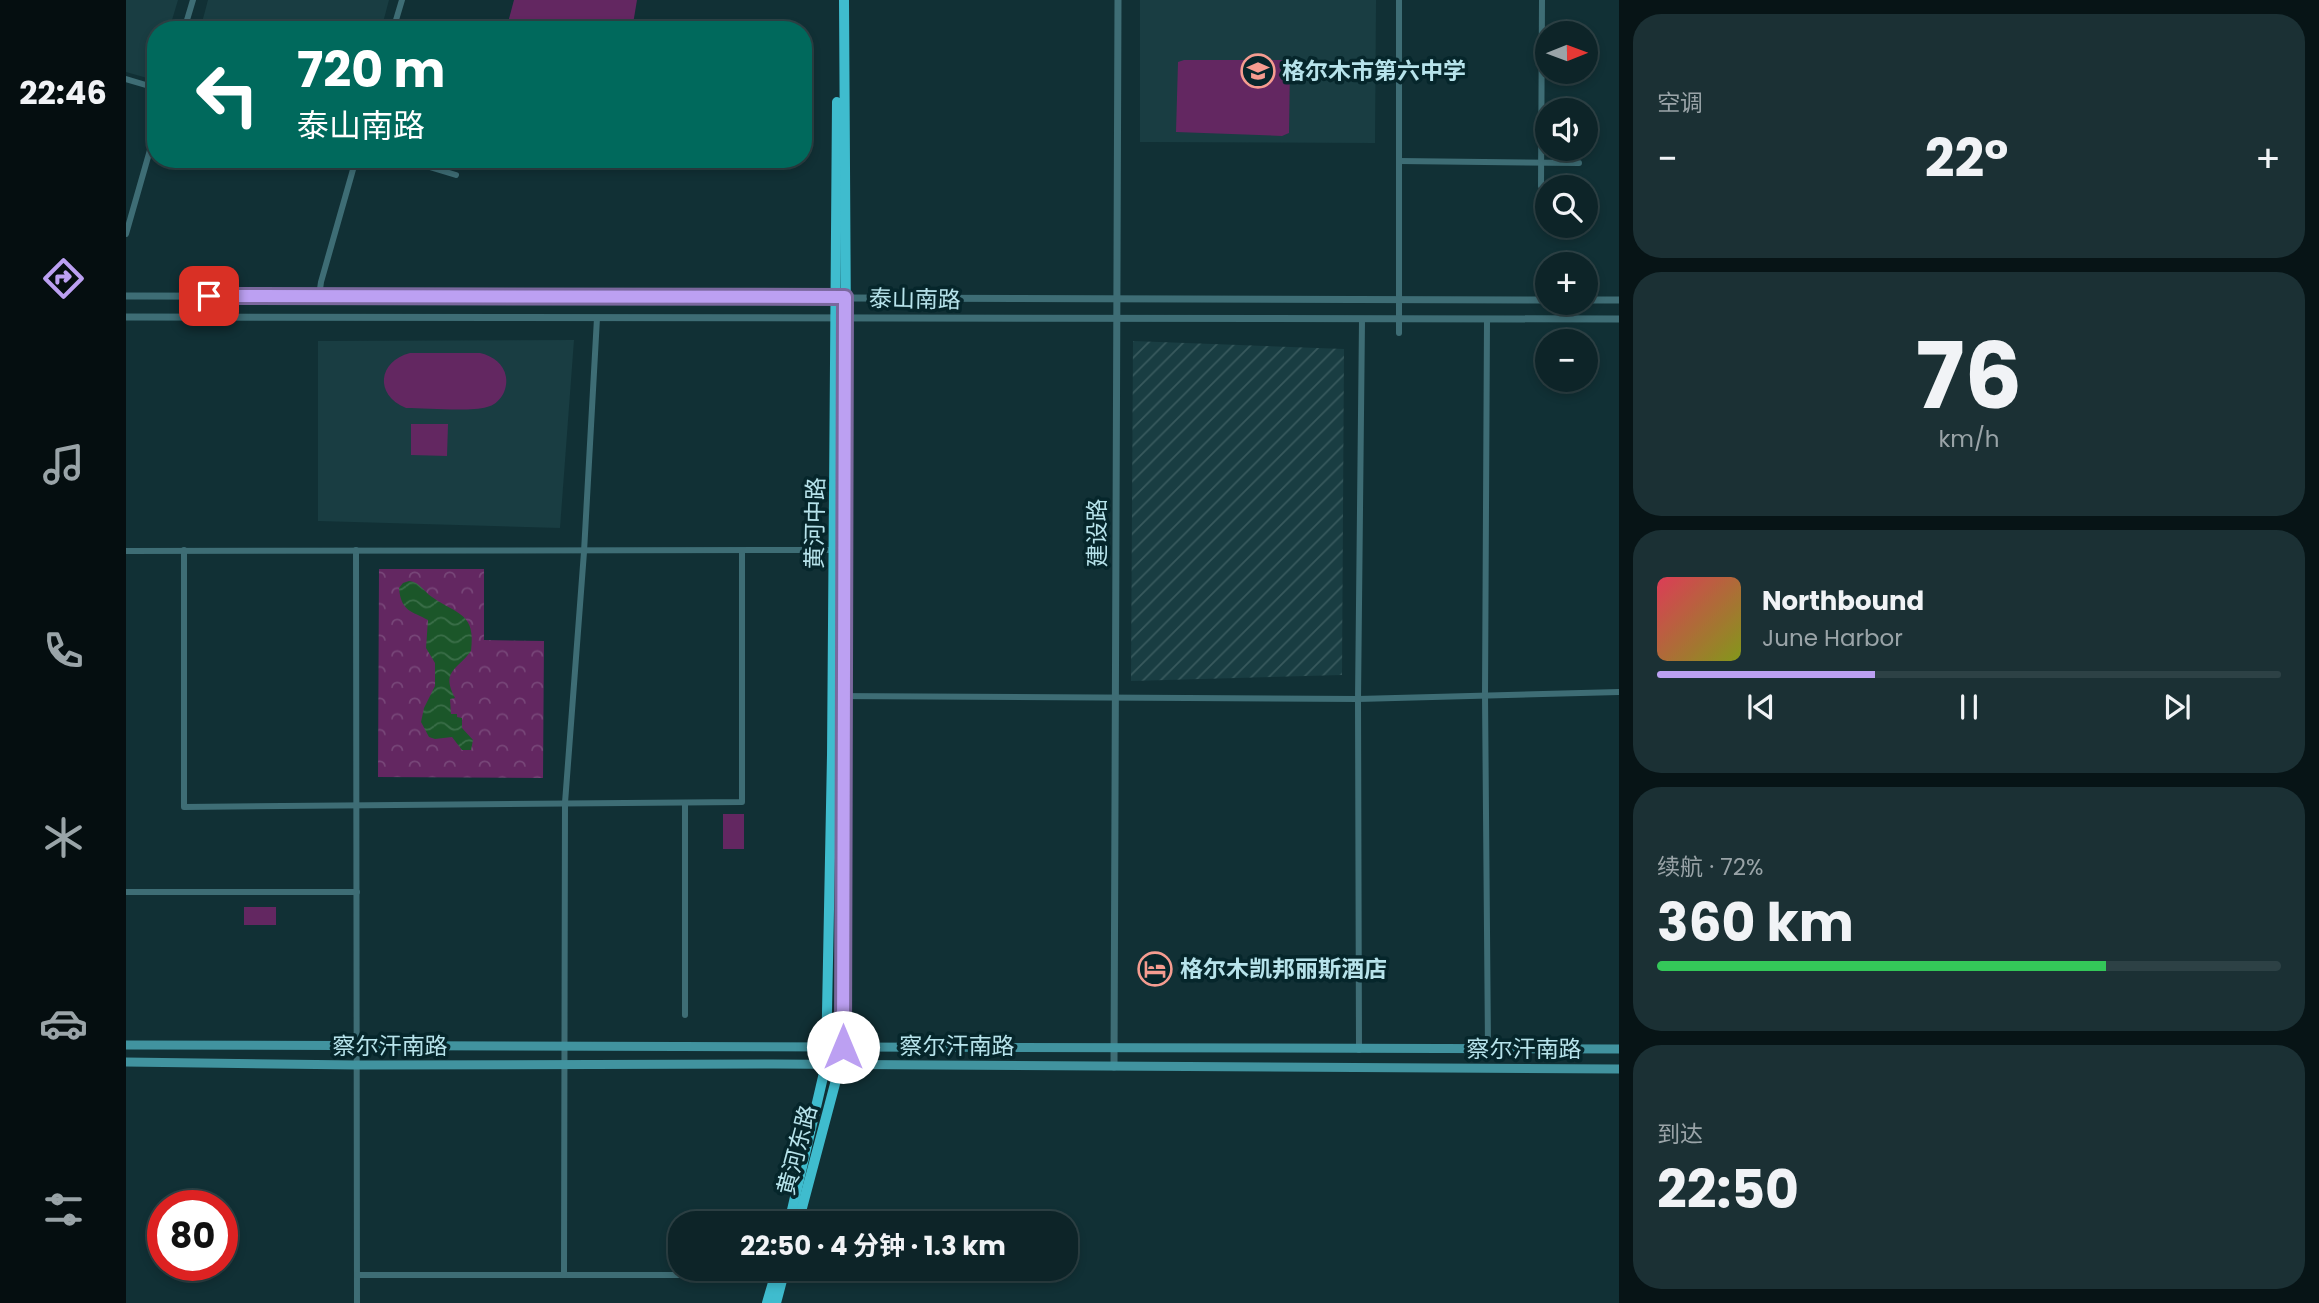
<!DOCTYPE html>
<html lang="zh">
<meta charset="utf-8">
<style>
body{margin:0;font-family:Poppins,"Noto Sans SC",sans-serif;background:#1b3034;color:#f1f3f6;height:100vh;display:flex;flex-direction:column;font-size:26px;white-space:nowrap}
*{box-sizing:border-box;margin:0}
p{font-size:23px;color:#9aa4a8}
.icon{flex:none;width:38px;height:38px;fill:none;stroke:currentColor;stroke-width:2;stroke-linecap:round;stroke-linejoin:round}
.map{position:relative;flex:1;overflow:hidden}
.sheet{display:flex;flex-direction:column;gap:14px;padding:14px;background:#071416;width:700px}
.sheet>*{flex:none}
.hud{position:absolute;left:21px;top:21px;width:665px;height:147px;border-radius:28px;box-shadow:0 4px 10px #0003,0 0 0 2px #2d4145;background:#00695c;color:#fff;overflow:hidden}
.needle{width:46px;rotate:89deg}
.controls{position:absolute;left:1409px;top:21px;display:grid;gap:14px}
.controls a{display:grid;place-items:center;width:63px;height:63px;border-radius:50%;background:#0d2428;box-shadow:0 4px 10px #0003,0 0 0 2px #2d4145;font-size:35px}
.speed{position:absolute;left:21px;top:1190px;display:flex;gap:14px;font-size:35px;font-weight:700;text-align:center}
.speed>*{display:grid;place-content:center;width:91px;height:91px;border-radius:50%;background:#0d2428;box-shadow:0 4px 10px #0003,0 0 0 2px #2d4145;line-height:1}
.speed .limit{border:10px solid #d22;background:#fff;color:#111}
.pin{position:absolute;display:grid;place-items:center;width:60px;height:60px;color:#fff;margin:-30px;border-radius:14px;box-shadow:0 4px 10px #0006}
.me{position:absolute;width:77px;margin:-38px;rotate:0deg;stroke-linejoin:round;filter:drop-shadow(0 0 5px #0008)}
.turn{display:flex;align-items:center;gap:24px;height:147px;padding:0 35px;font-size:32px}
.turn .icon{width:91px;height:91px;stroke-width:2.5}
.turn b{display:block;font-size:49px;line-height:60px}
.big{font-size:52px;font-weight:700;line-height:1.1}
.sheet .widget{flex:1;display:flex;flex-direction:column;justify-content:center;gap:10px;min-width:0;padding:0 24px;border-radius:28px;background:#1b3034}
.sheet .dial{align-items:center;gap:0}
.dial b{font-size:91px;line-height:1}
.song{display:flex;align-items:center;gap:21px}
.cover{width:84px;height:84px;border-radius:10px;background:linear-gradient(135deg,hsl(350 70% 55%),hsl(70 70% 35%))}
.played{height:7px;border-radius:4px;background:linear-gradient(90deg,#bca0f2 35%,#2d4145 35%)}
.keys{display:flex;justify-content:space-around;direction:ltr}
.heat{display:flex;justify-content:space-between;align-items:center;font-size:38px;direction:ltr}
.charge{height:10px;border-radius:5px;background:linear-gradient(90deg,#34c759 72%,#2d4145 0)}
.trip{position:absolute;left:542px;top:1211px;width:410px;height:70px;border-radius:28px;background:#0d2428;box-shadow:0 4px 10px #0003,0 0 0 2px #2d4145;font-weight:700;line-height:70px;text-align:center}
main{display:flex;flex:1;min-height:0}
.tabs{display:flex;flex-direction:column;width:126px;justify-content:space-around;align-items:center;background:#050e10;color:#9aa4a8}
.tabs .icon{width:49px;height:49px}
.tabs .active{color:#bca0f2}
.tabs b{font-size:32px;color:#f1f3f6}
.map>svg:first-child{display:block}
</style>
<main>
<nav class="tabs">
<b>22:46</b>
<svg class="icon active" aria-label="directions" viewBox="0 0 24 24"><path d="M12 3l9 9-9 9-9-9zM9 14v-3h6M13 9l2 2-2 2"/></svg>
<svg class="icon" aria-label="music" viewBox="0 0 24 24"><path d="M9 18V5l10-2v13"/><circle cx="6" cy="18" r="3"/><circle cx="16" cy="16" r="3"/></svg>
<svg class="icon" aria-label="phone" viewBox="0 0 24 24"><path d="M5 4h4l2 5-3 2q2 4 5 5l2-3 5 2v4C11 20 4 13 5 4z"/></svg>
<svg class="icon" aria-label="climate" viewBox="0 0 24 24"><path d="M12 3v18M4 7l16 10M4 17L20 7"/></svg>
<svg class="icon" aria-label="car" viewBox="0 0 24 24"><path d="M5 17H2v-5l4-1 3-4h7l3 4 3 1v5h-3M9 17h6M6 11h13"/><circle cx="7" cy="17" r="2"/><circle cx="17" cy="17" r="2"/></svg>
<svg class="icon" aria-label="filters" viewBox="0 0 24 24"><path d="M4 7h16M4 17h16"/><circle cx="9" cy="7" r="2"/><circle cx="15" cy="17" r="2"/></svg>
</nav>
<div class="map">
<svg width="1493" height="1303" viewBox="0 0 1493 1303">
<defs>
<pattern id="industrial-furrows" width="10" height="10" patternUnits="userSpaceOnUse" patternTransform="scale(1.75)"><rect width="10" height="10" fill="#193d42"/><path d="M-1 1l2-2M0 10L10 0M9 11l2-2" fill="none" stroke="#38595d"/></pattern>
<pattern id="park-crowns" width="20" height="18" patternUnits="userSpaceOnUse" patternTransform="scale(1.75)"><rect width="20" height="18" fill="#632761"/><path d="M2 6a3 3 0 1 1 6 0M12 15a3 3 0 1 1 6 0" fill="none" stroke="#774678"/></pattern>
<pattern id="water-waves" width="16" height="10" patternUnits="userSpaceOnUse" patternTransform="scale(1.75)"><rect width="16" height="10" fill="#1b5629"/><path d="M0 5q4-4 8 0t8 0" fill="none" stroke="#3a6e48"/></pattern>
</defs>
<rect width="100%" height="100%" fill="#113035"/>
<g fill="#193d42">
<path d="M0,0H52L43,30H30L28,80L0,72Z"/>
<path d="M82,0H263L255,30H74Z"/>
<path d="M1014,0H1250L1249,143L1014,142Z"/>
<path d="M448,340L434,528L192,521V341Z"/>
</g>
<path fill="url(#industrial-furrows)" d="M1007,341L1218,349L1216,675L1005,681Z"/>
<g fill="#632761">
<path d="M388,0H511L506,30H380Z"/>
<path d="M1058,60H1155L1164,63L1163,133L1156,136L1050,132L1052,62Z"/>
<path d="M284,353H354C367,356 378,364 380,377C382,390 374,404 361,407C344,412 300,408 280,408C248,395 252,361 284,353Z"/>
<path d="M285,424H322L321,456L285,455Z"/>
<rect x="597" y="814" width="21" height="35"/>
<rect x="118" y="907" width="32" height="18"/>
</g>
<path fill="url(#park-crowns)" d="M253,569H358V640L418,641L417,778L252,777Z"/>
<path fill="url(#water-waves)" d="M283,581C294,582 297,591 306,597C332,615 350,613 345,651C330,671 315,671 329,698L324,699L325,714H331V717L336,718V728L347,740L345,750H336L326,737L309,739L303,737L295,722L298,708L309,686V663L300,648L302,620C286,611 275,612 273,588L277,583Z"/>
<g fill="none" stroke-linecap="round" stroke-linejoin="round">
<g stroke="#3e6d75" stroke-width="6">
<path d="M58,30L67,0"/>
<path d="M267,30L276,0"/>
<path d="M0,79L30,88"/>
<path d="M277,159L330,175"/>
<path d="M1273,161L1453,163"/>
<path d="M1415,186L1416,0"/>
<path d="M0,234L30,129"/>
<path d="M193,296L195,282L230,159"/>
<path d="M1361,320L1359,695L1362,1048"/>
<path d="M1273,333V0"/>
<path d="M58,550V807L616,802V551"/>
<path d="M230,550L231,1303"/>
<path d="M0,551L708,550"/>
<path d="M705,696L1232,699L1493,692"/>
<path d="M559,803V1015"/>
<path d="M0,892H231"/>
<path d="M1233,1050L1232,699L1236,320"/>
<path d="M231,1275H649"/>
<path d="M438,1275L439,803L458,552L471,318"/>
</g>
<g stroke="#3e6d75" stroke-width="7">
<path d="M0,296L1421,300"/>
<path d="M1460,300H1493"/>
<path d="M0,317L1493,319"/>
<path d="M988,1067L992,0"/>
</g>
<g stroke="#41939f" stroke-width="9">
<path d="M0,1045L1493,1049"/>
<path d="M0,1062L231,1065L647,1064L1493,1069"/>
</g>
<g stroke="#3fbcce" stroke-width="10">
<path d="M663,1223L700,1064L706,755L711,102"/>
<path d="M672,1223L714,1065L717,1047L720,331L718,0"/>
<path d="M641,1303L651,1269"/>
<path d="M650,1303L659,1269"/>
</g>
</g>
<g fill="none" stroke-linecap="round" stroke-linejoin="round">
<defs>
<path id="route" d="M83,296L719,297L717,1047"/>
</defs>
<use href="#route" stroke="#7a689d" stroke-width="18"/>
<use href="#route" stroke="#bca0f2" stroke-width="12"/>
</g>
<defs>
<symbol id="school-ring" viewBox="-11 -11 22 22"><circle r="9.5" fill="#06262b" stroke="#f59c90" stroke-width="1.5"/><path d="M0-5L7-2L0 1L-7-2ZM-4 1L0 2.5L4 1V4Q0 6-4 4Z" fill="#f59c90"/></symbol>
<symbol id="hotel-ring" viewBox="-11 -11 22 22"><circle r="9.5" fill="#06262b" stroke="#f59c90" stroke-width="1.5"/><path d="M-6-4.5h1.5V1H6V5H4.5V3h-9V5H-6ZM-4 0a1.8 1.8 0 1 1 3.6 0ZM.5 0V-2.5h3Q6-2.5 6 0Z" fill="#f59c90"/></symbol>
</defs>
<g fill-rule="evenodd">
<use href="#school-ring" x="1113" y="52" width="38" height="38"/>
<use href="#hotel-ring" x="1010" y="950" width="38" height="38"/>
</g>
<g text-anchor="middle" stroke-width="7" stroke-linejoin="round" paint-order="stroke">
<g font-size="23" font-weight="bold" fill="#b7e3eb" stroke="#06262b" text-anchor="start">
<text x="1156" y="79">格尔木市第六中学</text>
<text x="1054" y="977">格尔木凯邦丽斯酒店</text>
</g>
<g font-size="23" fill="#b7e3eb" stroke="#06262b">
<text transform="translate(789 299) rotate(1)" y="8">泰山南路</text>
<text transform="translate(689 523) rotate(-89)" y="8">黄河中路</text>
<text transform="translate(971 533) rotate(-90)" y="8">建设路</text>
<text x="264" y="1054">察尔汗南路</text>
<text x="831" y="1054">察尔汗南路</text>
<text x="1398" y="1057">察尔汗南路</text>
<text transform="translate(671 1150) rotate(-75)" y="8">黄河东路</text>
</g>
</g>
</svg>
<div class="controls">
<a><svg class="needle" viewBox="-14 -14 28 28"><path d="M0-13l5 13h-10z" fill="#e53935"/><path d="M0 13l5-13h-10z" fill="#9aa4a8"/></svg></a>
<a><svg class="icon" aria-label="sound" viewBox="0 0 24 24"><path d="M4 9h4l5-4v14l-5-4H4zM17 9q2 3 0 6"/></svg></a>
<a><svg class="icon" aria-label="search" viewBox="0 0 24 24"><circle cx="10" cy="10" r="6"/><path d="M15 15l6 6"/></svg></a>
<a>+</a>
<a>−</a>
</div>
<div class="speed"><div class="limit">80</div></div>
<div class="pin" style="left:83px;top:296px;background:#d93025"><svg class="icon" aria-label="arrive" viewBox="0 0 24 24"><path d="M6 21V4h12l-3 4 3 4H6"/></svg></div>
<svg class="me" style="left:717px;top:1047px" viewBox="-20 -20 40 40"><circle r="19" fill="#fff"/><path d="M0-13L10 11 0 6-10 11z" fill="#bca0f2"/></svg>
<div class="trip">22:50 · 4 分钟 · 1.3 km</div>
<div class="hud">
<div class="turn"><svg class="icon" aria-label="left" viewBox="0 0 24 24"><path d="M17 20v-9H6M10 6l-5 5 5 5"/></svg><div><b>720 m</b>泰山南路</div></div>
</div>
</div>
<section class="sheet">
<div class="widget"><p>空调</p>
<div class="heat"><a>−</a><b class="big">22°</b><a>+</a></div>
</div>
<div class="widget dial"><b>76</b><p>km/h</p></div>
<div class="widget">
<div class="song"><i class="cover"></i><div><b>Northbound</b><p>June Harbor</p></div></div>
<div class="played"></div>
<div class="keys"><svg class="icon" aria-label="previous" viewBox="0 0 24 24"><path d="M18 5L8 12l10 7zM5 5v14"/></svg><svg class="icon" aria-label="pause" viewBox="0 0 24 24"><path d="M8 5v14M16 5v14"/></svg><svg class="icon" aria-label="next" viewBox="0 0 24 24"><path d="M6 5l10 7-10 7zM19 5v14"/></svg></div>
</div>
<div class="widget"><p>续航 · 72%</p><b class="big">360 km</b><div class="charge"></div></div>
<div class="widget"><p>到达</p><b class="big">22:50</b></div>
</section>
</main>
